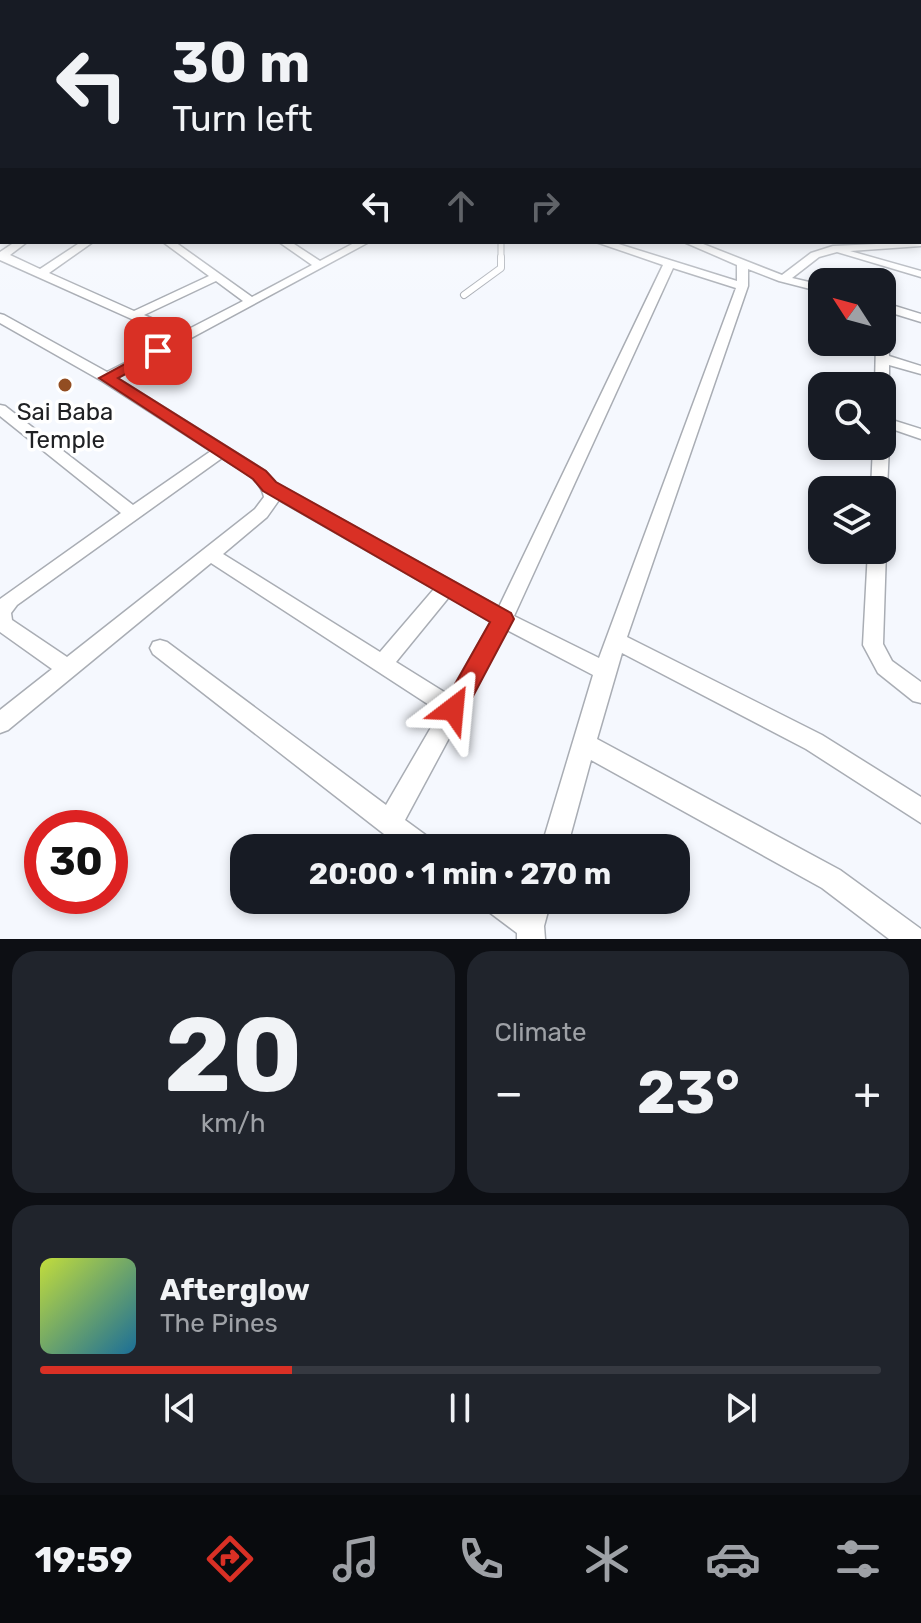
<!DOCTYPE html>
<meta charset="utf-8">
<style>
body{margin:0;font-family:Rubik,sans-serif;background:#20242c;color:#f1f3f6;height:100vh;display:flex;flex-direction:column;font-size:30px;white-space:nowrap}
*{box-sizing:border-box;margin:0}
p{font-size:26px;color:#9ea1a6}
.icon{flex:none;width:44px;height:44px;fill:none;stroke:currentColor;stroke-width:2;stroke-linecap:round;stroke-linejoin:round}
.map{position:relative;height:939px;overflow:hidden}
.side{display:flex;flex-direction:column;gap:12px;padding:12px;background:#0d0f14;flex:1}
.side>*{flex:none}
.top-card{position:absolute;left:0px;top:0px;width:922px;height:244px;box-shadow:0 4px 12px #0003;background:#171b24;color:#f1f3f6;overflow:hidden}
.needle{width:52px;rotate:306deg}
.tools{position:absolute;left:808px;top:268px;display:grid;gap:16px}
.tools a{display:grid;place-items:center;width:88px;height:88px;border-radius:16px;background:#171b24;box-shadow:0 4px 12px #0003;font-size:40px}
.speed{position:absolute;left:24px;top:810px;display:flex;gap:16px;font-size:40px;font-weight:700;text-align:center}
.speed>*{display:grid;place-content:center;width:104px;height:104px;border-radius:50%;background:#171b24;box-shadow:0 4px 12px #0003;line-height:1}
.speed .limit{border:12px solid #d22;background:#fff;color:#111}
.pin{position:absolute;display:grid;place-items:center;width:68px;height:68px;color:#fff;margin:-34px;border-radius:16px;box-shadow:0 4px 12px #0006}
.me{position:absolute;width:88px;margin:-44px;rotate:29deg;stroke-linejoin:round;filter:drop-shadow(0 0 6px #0008)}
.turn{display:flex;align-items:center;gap:28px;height:168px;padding:0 40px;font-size:36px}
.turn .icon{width:104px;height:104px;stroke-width:2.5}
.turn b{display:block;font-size:56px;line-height:68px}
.lanes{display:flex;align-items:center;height:76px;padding:0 40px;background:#0003;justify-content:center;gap:40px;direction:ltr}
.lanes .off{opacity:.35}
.big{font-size:60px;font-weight:700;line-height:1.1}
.side .tile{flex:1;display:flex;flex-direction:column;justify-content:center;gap:12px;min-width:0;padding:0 28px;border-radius:24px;background:#20242c}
.side .dial{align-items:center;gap:0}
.dial b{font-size:104px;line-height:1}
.song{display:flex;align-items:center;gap:24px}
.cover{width:96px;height:96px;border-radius:12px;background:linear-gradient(135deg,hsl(70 70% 55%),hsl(200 70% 35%))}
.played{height:8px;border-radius:4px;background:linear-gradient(90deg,#d93025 30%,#363941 30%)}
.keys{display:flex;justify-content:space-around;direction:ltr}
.heat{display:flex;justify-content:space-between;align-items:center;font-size:44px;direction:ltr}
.side .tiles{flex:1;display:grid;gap:12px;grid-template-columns:1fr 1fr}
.tile:last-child{grid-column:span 2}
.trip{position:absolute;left:230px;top:834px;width:460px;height:80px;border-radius:24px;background:#171b24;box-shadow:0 4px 12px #0003;font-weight:700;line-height:80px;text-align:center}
.tab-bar{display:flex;height:128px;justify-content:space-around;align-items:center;background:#090b0e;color:#9ea1a6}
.tab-bar .icon{width:56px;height:56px}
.tab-bar .active{color:#d93025}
.tab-bar b{font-size:36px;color:#f1f3f6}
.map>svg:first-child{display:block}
</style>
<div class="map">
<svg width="921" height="939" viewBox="0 0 921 939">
<rect width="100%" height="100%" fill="#f5f8fe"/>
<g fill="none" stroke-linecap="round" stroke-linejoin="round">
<defs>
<path id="lane-far1" d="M501,242V259"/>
<path id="lane" d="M464,295L501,268V257"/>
<g id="street">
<path d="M921,240V246L850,251L921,271V277L837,252L819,257L792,278L822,285V292L779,281L748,269V286L627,637L822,735L921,797V823L806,749L622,653L597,739L840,870L921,929V939H889L822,888L591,760L567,848H541L593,675L507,630L405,820L431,839L435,848H402L153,654L150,648L153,642L160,640L167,642L386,805L440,712L211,563L8,730L0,733V710L52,669L0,632V599L121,513L0,416V405L5,406L133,505L211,451L102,381L0,323V314L4,315L107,372L174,338L0,260V252L15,242H27L10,255L40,269L81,242H93L49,273L134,311L209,276L163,242H175L252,297L312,265L279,242H291L320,261L356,242H369L117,378L265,471L276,483L499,607L663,265L596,242H612L737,281V265L684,242H698L782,275L811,253L833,246L920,242ZM673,268L736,288L599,658L514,616ZM216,281L243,301L183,332L144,315ZM222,458C238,469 260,477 264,497L255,509L67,657L12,620L11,613L17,605ZM279,500L434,589L380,652L223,554L267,517ZM449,597L491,622L449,695L396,662Z"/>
<path d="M882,302L921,314V322L882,310Z"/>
<path d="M882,324L888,328L889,356L921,366V374L889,365V419L921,429V439L889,428L882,431V386H875L876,342H882Z"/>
<path d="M882,441L889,446L887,490L882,495V490H871L873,446H882Z"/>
<path d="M882,545L886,550L883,644L892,661L921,682V703L913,701L878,673L863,645L868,550H882Z"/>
<path d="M481,900H517L523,905L525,900H551L544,926L545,939H517V933L485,909Z"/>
</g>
<rect id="primary" x="920" y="166" width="1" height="8"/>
</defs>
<use href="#lane-far1" stroke="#a9adb4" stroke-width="7"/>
<use href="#lane" stroke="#a9adb4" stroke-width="8"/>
<use href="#street" stroke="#a9adb4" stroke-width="3"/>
<use href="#primary" stroke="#4e71aa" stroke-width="3"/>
<use href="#lane-far1" stroke="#fff" stroke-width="5"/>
<use href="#lane" stroke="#fff" stroke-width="6"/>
<use href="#street" fill="#fff" fill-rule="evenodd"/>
<use href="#primary" fill="#a3c4f7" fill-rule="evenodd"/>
</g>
<linearGradient id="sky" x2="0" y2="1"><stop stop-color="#7dafe9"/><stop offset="0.56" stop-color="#fafcff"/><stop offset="1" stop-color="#fafcff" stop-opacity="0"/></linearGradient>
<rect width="921" height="298" fill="url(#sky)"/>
<path fill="#d93025" stroke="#8d1f18" stroke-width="2" d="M158,346L165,351L163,354L118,378L266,471L276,482L511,613L514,619L462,717L453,720L444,717L441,709L490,622L263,491L253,479L99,378Z"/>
<circle fill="#924d22" stroke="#fff" stroke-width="3" cx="65" cy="385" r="8"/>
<g text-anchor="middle" stroke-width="7" stroke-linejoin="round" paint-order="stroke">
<g font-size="24" fill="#202124" stroke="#fff">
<text x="65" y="420">Sai Baba<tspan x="65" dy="28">Temple</tspan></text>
</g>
</g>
</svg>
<div class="tools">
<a><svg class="needle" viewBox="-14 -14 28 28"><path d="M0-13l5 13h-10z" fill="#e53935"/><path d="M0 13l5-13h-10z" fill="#9ea1a6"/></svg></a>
<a><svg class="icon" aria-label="search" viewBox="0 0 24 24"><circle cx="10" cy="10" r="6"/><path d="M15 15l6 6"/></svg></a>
<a><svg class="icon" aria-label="layers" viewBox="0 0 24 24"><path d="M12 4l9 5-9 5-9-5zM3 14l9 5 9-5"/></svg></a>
</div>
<div class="speed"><div class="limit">30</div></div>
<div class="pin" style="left:158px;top:351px;background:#d93025"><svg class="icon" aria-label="arrive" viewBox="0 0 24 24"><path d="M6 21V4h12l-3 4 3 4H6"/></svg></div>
<svg class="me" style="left:453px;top:709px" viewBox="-20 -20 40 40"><path d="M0-17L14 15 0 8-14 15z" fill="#d93025" stroke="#fff" stroke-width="4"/></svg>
<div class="trip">20:00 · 1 min · 270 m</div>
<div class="top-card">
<div class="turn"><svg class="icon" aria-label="left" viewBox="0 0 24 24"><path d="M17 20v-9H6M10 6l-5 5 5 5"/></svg><div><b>30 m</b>Turn left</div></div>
<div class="lanes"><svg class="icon" aria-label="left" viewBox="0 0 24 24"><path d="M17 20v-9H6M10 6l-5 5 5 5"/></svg><svg class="icon off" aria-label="ahead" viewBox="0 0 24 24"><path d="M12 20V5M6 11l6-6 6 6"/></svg><svg class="icon off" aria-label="right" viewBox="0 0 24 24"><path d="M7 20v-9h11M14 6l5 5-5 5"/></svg></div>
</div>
</div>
<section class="side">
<div class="tiles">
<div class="tile dial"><b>20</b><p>km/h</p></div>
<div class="tile"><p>Climate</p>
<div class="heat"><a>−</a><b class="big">23°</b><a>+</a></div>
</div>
<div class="tile">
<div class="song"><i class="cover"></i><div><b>Afterglow</b><p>The Pines</p></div></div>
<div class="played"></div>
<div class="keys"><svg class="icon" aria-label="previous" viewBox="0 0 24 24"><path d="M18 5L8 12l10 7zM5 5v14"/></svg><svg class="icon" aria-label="pause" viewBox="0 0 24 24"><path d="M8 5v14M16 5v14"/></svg><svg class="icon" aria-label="next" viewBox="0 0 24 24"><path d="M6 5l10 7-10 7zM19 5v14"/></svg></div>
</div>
</div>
</section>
<nav class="tab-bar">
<b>19:59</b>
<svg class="icon active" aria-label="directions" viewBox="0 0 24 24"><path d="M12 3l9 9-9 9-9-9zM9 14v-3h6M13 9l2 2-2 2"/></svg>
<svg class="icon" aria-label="music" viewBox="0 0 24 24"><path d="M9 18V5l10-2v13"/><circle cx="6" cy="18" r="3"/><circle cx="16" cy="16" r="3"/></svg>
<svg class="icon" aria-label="phone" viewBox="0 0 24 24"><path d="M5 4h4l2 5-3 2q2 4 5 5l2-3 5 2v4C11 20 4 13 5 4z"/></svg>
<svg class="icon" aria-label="climate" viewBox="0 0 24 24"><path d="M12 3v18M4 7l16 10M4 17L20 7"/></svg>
<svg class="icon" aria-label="car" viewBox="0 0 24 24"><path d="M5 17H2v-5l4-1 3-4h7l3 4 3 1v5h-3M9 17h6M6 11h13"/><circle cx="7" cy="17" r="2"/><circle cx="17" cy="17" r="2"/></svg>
<svg class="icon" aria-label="filters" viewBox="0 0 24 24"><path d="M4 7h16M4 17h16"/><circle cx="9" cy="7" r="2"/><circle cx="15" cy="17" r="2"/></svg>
</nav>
